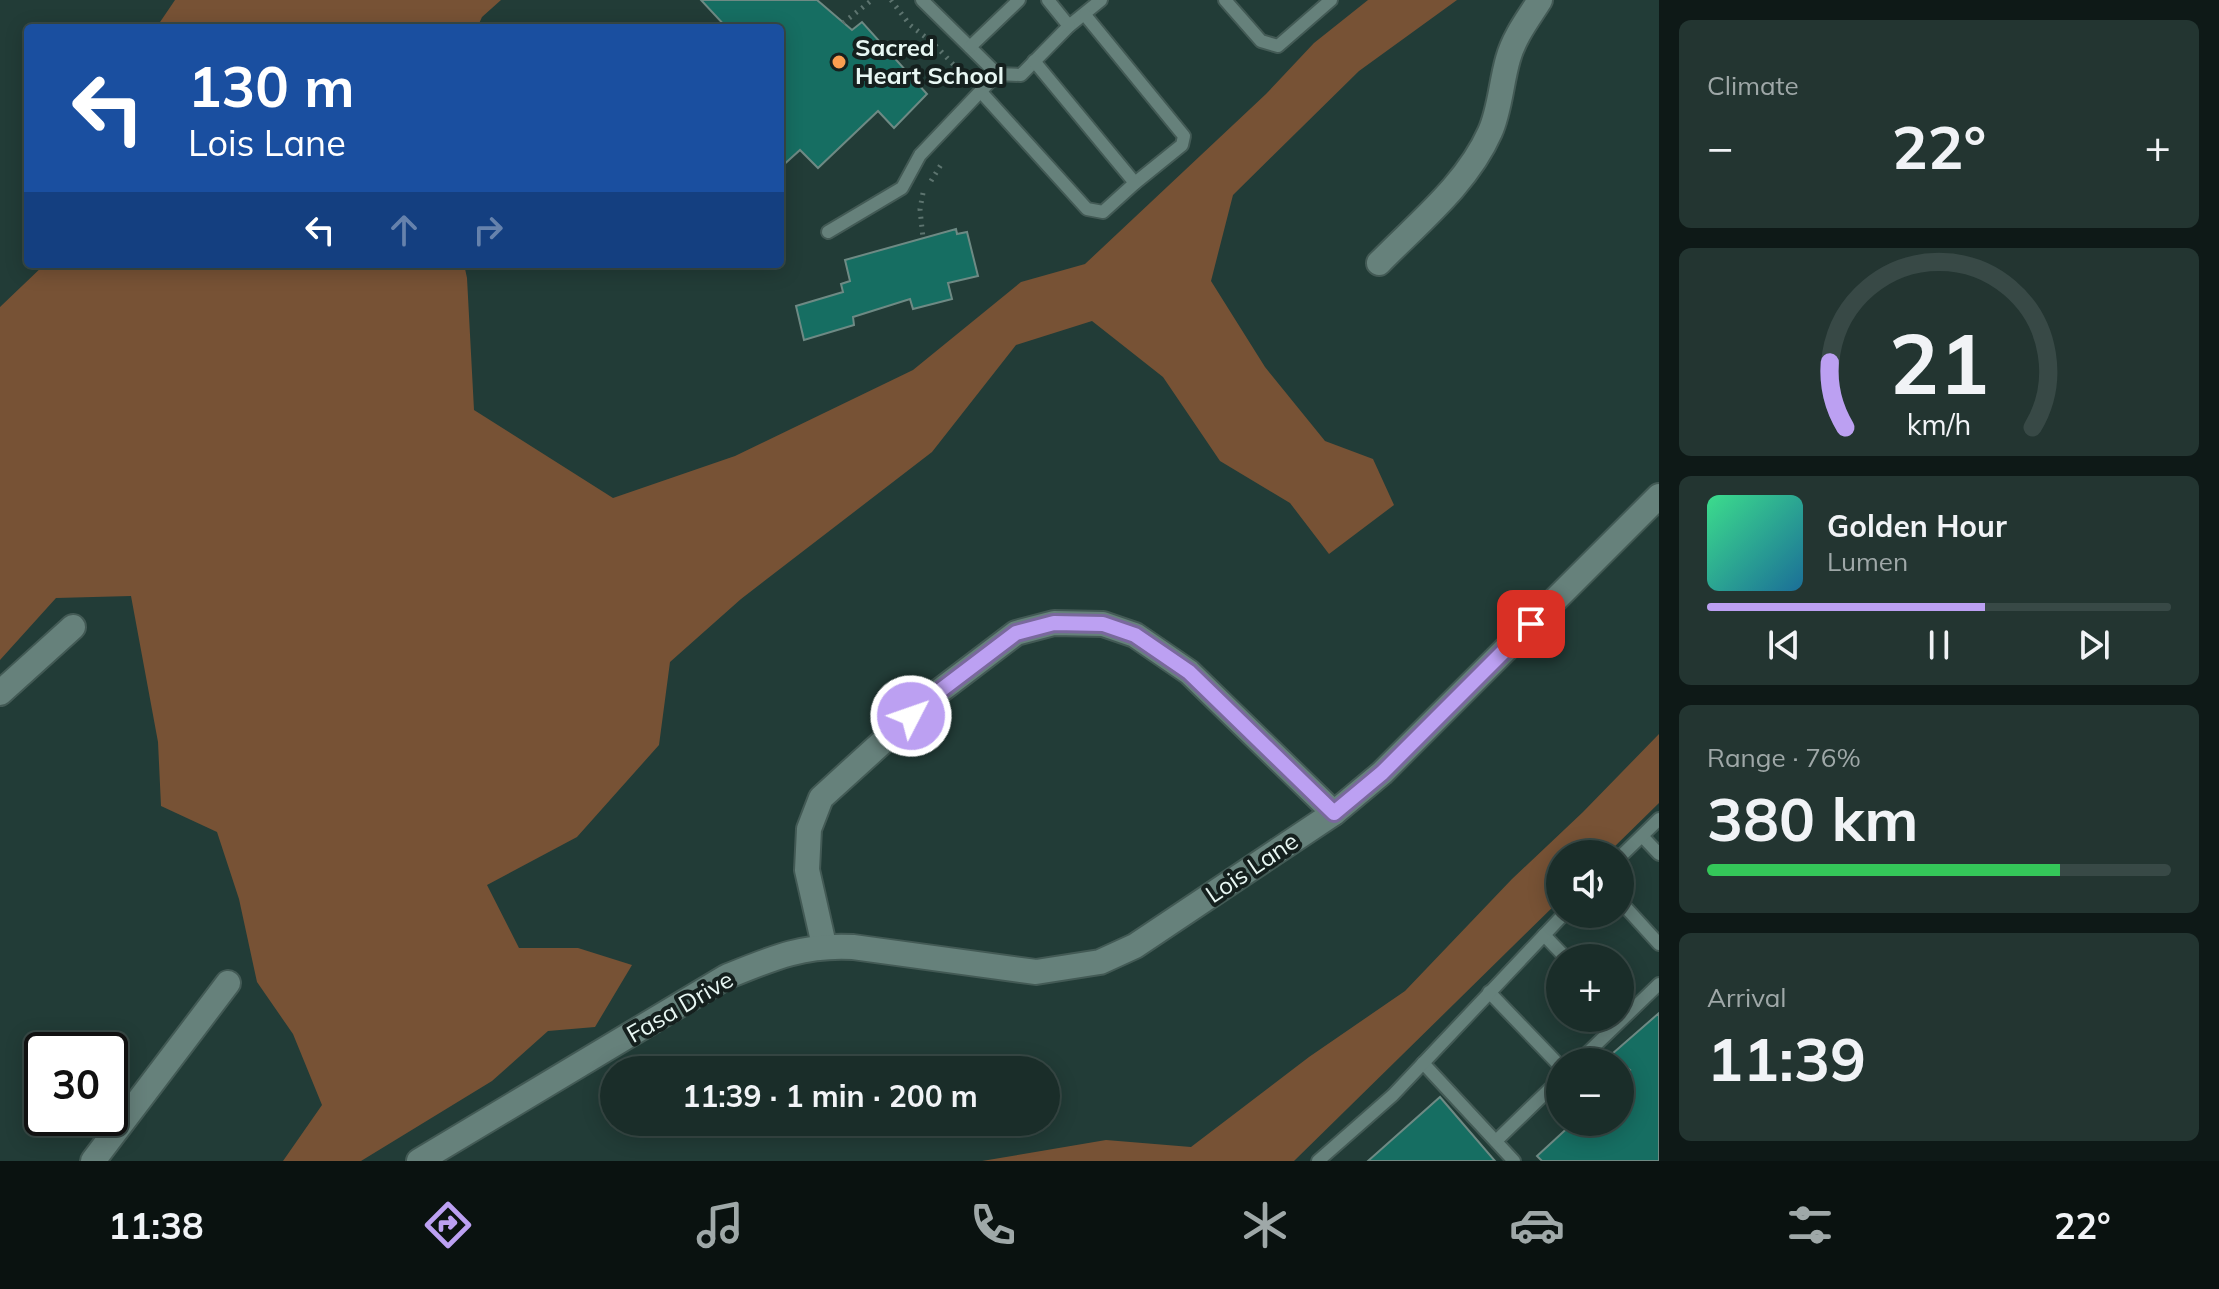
<!DOCTYPE html>
<meta charset="utf-8">
<style>
body{margin:0;font-family:Mulish,sans-serif;background:#233531;color:#f1f3f6;height:100vh;display:flex;flex-direction:column;font-size:30px;white-space:nowrap}
*{box-sizing:border-box;margin:0}
p{font-size:26px;color:#9fa8a8}
.icon{flex:none;width:44px;height:44px;fill:none;stroke:currentColor;stroke-width:2;stroke-linecap:round;stroke-linejoin:round}
.map{position:relative;flex:1;overflow:hidden}
.panel{display:flex;flex-direction:column;gap:20px;padding:20px;background:#0e1917;width:560px}
.panel>*{flex:none}
.banner{position:absolute;left:24px;top:24px;width:760px;height:244px;border-radius:8px;box-shadow:0 4px 20px #0003,0 0 0 2px #384946;background:#1a4fa0;color:#fff;overflow:hidden}
.tools{position:absolute;left:1546px;top:840px;display:grid;gap:16px}
.tools a{display:grid;place-items:center;width:88px;height:88px;border-radius:50%;background:#1a2d29;box-shadow:0 4px 20px #0003,0 0 0 2px #384946;font-size:40px}
.speed{position:absolute;left:24px;top:1032px;display:flex;gap:16px;font-size:40px;font-weight:700;text-align:center}
.speed>*{display:grid;place-content:center;width:104px;height:104px;border-radius:50%;background:#1a2d29;box-shadow:0 4px 20px #0003,0 0 0 2px #384946;line-height:1}
.speed .limit{border:4px solid #111;border-radius:12px;background:#fff;color:#111}
.pin{position:absolute;display:grid;place-items:center;width:68px;height:68px;color:#fff;margin:-34px;border-radius:16px;box-shadow:0 4px 12px #0006}
.me{position:absolute;width:88px;margin:-44px;rotate:49deg;stroke-linejoin:round;filter:drop-shadow(0 0 6px #0008)}
.turn{display:flex;align-items:center;gap:28px;height:168px;padding:0 32px;font-size:36px}
.turn .icon{width:104px;height:104px;stroke-width:2.5}
.turn b{display:block;font-size:56px;line-height:68px}
.lanes{display:flex;align-items:center;height:76px;padding:0 32px;background:#0003;justify-content:center;gap:40px;direction:ltr}
.lanes .off{opacity:.35}
.big{font-size:60px;font-weight:700;line-height:1.1}
.panel .tile{flex:1;display:flex;flex-direction:column;justify-content:center;gap:12px;min-width:0;padding:0 28px;border-radius:12px;background:#233531}
.panel .dial{align-items:center;gap:0}
.dial svg{height:208px;overflow:visible;fill:none;stroke:#384946;stroke-width:7;stroke-linecap:round;text-anchor:middle}
.dial text{fill:#f1f3f6;stroke:none}
.song{display:flex;align-items:center;gap:24px}
.cover{width:96px;height:96px;border-radius:12px;background:linear-gradient(135deg,hsl(150 70% 55%),hsl(200 70% 35%))}
.played{height:8px;border-radius:4px;background:linear-gradient(90deg,#bca0f2 60%,#384946 60%)}
.keys{display:flex;justify-content:space-around;direction:ltr}
.heat{display:flex;justify-content:space-between;align-items:center;font-size:44px;direction:ltr}
.charge{height:12px;border-radius:6px;background:linear-gradient(90deg,#34c759 76%,#384946 0)}
.trip{position:absolute;left:600px;top:1056px;width:460px;height:80px;border-radius:40px;background:#1a2d29;box-shadow:0 4px 20px #0003,0 0 0 2px #384946;font-weight:700;line-height:80px;text-align:center}
.dock{display:flex;height:128px;justify-content:space-around;align-items:center;background:#0a1210;color:#9fa8a8}
.dock .icon{width:56px;height:56px}
.dock .on{color:#bca0f2}
.dock b{font-size:36px;color:#f1f3f6}
main{display:flex;flex:1;min-height:0}
.map>svg:first-child{display:block}
</style>
<main>
<div class="map">
<svg width="1659" height="1161" viewBox="0 0 1659 1161">
<rect width="100%" height="100%" fill="#223c37"/>
<g fill="#775235">
<path d="M175,0H501L482,17L477,28H156Z"/>
<path d="M1368,0H1457L1359,71L1233,195L1211,281L1265,367L1325,441L1373,459L1394,505L1329,554L1290,503L1220,461L1163,377L1092,321L1016,345L932,452L741,599L670,662L659,745L577,837L487,885L519,948H578L632,965L595,1027L548,1031L492,1081L361,1161H283L322,1105L293,1034L257,982L239,899L217,832L161,806L158,742L131,596L56,598L0,660V307L45,264H464L467,278L474,410L613,498L735,456L913,370L1021,282L1085,264L1266,94L1314,43Z"/>
<path d="M1659,734V803L1607,854H1560V900L1294,1161H982L1106,1140L1191,1147L1309,1057L1405,991L1512,879L1583,812Z"/>
</g>
<g fill="#166e62" stroke="#6e8a84" stroke-width="2">
<path d="M701,0H817L852,30L862,22L927,94L894,128L878,111L818,168L800,150L780,168V28H727Z"/>
<path d="M956,229L957,234L967,232L978,276L948,283L952,299L913,309L910,299L853,317L854,325L804,340L796,306L843,292L841,284L850,281L845,260Z"/>
<path d="M1659,1013V1161H1542L1537,1156L1574,1122H1620V1079L1630,1070L1612,1054Z"/>
<path d="M1440,1097L1495,1161H1368Z"/>
</g>
<g fill="none" stroke-linecap="round" stroke-linejoin="round">
<defs>
<g id="service">
<path d="M922,0L997,74L1021,75L1069,26L1101,0"/>
<path d="M1048,0L1069,26"/>
<path d="M1225,0L1261,41L1278,46L1331,0"/>
<path d="M1085,15L1184,136L1182,145L1135,183"/>
<path d="M970,47L1019,0"/>
<path d="M981,92L1087,209L1103,212L1135,183L1034,61"/>
<path d="M828,232L902,188L920,155L997,74"/>
<path d="M1642,836L1659,854"/>
<path d="M1620,857L1659,819"/>
<path d="M1620,901L1659,944"/>
<path d="M1544,935L1566,958"/>
<path d="M1489,992L1560,1066"/>
<path d="M1578,1062L1659,984"/>
<path d="M1423,1063L1514,1161"/>
<path d="M1496,1141L1560,1079"/>
<path d="M1318,1161L1393,1095L1564,914"/>
</g>
<g id="minor">
<path d="M1379,263C1418,223 1467,184 1490,132C1500,110 1501,83 1508,59C1514,37 1528,19 1540,0"/>
<path d="M0,693L73,627"/>
<path d="M824,945L807,870L809,829L821,798L933,696L1016,633L1054,623L1103,624L1135,635L1189,672L1334,813"/>
<path d="M93,1161L228,983"/>
<path d="M419,1161L726,977C770,959 804,944 853,947L1036,972L1100,962L1135,946L1334,813L1382,773L1659,496"/>
</g>
</defs>
<use href="#service" stroke="#435a55" stroke-width="16"/>
<use href="#minor" stroke="#435a55" stroke-width="28"/>
<g stroke="#5d746f" stroke-width="5" stroke-dasharray="2 6" stroke-linecap="butt">
<path d="M891,0L910,25L933,43L967,79"/>
<path d="M843,23L872,0"/>
<path d="M931,181L942,163"/>
<path d="M923,193L920,209L923,238"/>
</g>
<use href="#service" stroke="#66817b" stroke-width="12"/>
<use href="#minor" stroke="#66817b" stroke-width="24"/>
</g>
<g fill="none" stroke-linecap="round" stroke-linejoin="round">
<defs>
<path id="route" d="M911,716L933,696L1016,633L1054,623L1103,624L1135,635L1189,672L1334,813L1382,773L1531,624"/>
</defs>
<use href="#route" stroke="#7a689d" stroke-width="20"/>
<use href="#route" stroke="#bca0f2" stroke-width="14"/>
</g>
<circle fill="#fb9e50" stroke="#15201e" stroke-width="3" cx="839" cy="62" r="8"/>
<g text-anchor="middle" stroke-width="8" stroke-linejoin="round" paint-order="stroke">
<g font-size="24" font-weight="bold" fill="#e8f7f3" stroke="#15201e" text-anchor="start">
<text x="855" y="56">Sacred<tspan x="855" dy="28">Heart School</tspan></text>
</g>
<g font-size="24" fill="#e8f7f3" stroke="#15201e">
<text transform="translate(1252 868) rotate(-34)" y="8">Lois Lane</text>
<text transform="translate(680 1007) rotate(-30)" y="8">Fasa Drive</text>
</g>
</g>
</svg>
<div class="tools">
<a><svg class="icon" aria-label="sound" viewBox="0 0 24 24"><path d="M4 9h4l5-4v14l-5-4H4zM17 9q2 3 0 6"/></svg></a>
<a>+</a>
<a>−</a>
</div>
<div class="speed"><div class="limit">30</div></div>
<div class="pin" style="left:1531px;top:624px;background:#d93025"><svg class="icon" aria-label="arrive" viewBox="0 0 24 24"><path d="M6 21V4h12l-3 4 3 4H6"/></svg></div>
<svg class="me" style="left:911px;top:716px" viewBox="-20 -20 40 40"><circle r="17" fill="#bca0f2" stroke="#fff" stroke-width="3"/><path d="M0-11L8 9 0 5-8 9z" fill="#fff"/></svg>
<div class="trip">11:39 · 1 min · 200 m</div>
<div class="banner">
<div class="turn"><svg class="icon" aria-label="left" viewBox="0 0 24 24"><path d="M17 20v-9H6M10 6l-5 5 5 5"/></svg><div><b>130 m</b>Lois Lane</div></div>
<div class="lanes"><svg class="icon" aria-label="left" viewBox="0 0 24 24"><path d="M17 20v-9H6M10 6l-5 5 5 5"/></svg><svg class="icon off" aria-label="ahead" viewBox="0 0 24 24"><path d="M12 20V5M6 11l6-6 6 6"/></svg><svg class="icon off" aria-label="right" viewBox="0 0 24 24"><path d="M7 20v-9h11M14 6l5 5-5 5"/></svg></div>
</div>
</div>
<section class="panel">
<div class="tile"><p>Climate</p>
<div class="heat"><a>−</a><b class="big">22°</b><a>+</a></div>
</div>
<div class="tile dial"><svg viewBox="0 0 100 80">
<path d="M14 69A42 42 0 1 1 86 69"/>
<path d="M14 69A42 42 0 0 1 8 44" stroke="#bca0f2"/>
<text x="50" y="56" font-size="32" font-weight="700">21</text>
<text x="50" y="72" font-size="11">km/h</text>
</svg></div>
<div class="tile">
<div class="song"><i class="cover"></i><div><b>Golden Hour</b><p>Lumen</p></div></div>
<div class="played"></div>
<div class="keys"><svg class="icon" aria-label="previous" viewBox="0 0 24 24"><path d="M18 5L8 12l10 7zM5 5v14"/></svg><svg class="icon" aria-label="pause" viewBox="0 0 24 24"><path d="M8 5v14M16 5v14"/></svg><svg class="icon" aria-label="next" viewBox="0 0 24 24"><path d="M6 5l10 7-10 7zM19 5v14"/></svg></div>
</div>
<div class="tile"><p>Range · 76%</p><b class="big">380 km</b><div class="charge"></div></div>
<div class="tile"><p>Arrival</p><b class="big">11:39</b></div>
</section>
</main>
<nav class="dock">
<b>11:38</b>
<svg class="icon on" aria-label="directions" viewBox="0 0 24 24"><path d="M12 3l9 9-9 9-9-9zM9 14v-3h6M13 9l2 2-2 2"/></svg>
<svg class="icon" aria-label="music" viewBox="0 0 24 24"><path d="M9 18V5l10-2v13"/><circle cx="6" cy="18" r="3"/><circle cx="16" cy="16" r="3"/></svg>
<svg class="icon" aria-label="phone" viewBox="0 0 24 24"><path d="M5 4h4l2 5-3 2q2 4 5 5l2-3 5 2v4C11 20 4 13 5 4z"/></svg>
<svg class="icon" aria-label="climate" viewBox="0 0 24 24"><path d="M12 3v18M4 7l16 10M4 17L20 7"/></svg>
<svg class="icon" aria-label="car" viewBox="0 0 24 24"><path d="M5 17H2v-5l4-1 3-4h7l3 4 3 1v5h-3M9 17h6M6 11h13"/><circle cx="7" cy="17" r="2"/><circle cx="17" cy="17" r="2"/></svg>
<svg class="icon" aria-label="filters" viewBox="0 0 24 24"><path d="M4 7h16M4 17h16"/><circle cx="9" cy="7" r="2"/><circle cx="15" cy="17" r="2"/></svg>
<b>22°</b>
</nav>
